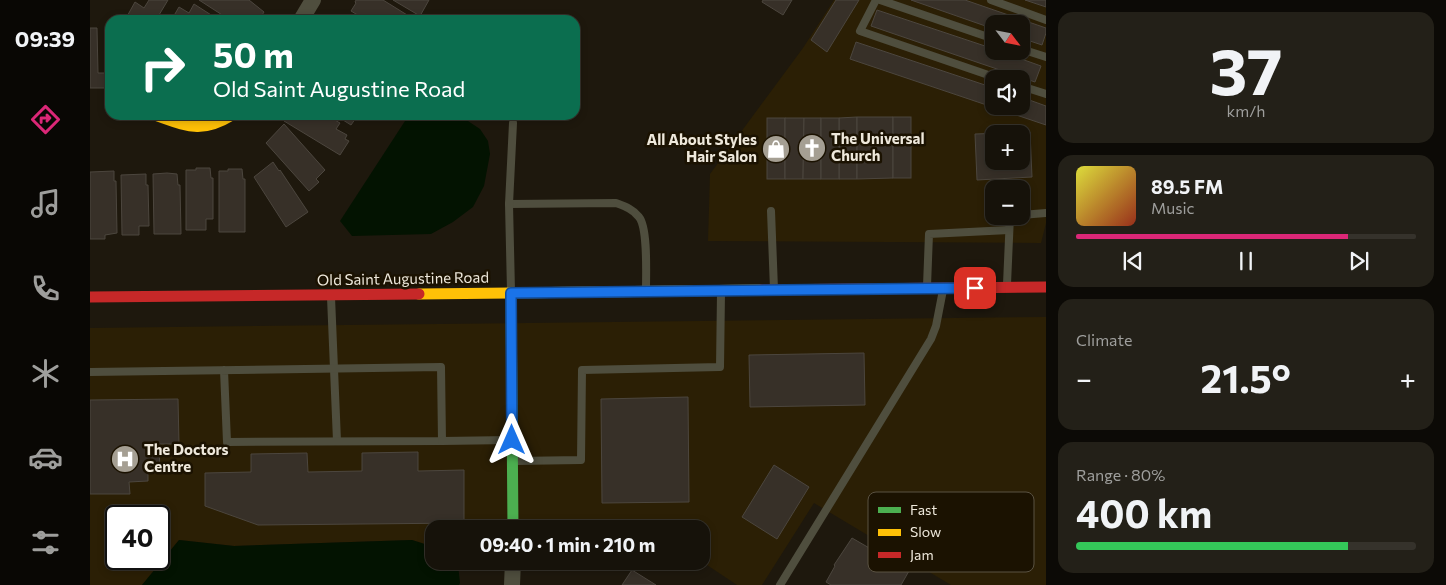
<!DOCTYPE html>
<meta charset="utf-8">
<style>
body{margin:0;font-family:Commissioner,sans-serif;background:#232018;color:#f1f3f6;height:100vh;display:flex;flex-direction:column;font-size:19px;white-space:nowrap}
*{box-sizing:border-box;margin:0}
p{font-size:16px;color:#9e9e9c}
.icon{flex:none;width:28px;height:28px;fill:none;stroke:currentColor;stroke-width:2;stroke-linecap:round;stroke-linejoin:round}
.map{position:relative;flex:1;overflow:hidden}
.panel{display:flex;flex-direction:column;gap:12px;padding:12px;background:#0c0a06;width:400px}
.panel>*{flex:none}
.hud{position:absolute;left:15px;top:15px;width:475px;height:105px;border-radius:15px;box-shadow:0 2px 8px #0003,0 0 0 1px #35322b;background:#0b6e4f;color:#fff;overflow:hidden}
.needle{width:32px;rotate:122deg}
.fabs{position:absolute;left:895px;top:15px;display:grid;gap:10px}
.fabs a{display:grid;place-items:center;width:45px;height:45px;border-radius:10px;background:#16120a;box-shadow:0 2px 8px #0003,0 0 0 1px #35322b;font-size:25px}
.speed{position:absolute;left:15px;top:505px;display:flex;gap:10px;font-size:25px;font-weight:700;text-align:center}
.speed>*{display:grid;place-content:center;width:65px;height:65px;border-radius:50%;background:#16120a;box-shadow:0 2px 8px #0003,0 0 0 1px #35322b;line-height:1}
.speed .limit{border:2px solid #111;border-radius:8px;background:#fff;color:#111}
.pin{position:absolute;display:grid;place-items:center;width:42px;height:42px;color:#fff;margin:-21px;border-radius:10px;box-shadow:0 2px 8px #0006}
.me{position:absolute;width:55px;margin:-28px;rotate:0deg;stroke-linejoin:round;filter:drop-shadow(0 0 4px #0008)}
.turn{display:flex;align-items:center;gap:18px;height:105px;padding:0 25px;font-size:22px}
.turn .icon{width:65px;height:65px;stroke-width:2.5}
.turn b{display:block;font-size:35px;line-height:42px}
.big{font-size:38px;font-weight:700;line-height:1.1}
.panel .tile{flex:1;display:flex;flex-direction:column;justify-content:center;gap:8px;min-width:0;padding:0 18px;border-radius:15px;background:#232018}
.panel .dial{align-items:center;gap:0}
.dial b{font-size:65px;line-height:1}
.song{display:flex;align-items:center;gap:15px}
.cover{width:60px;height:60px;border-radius:8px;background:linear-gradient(135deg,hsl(60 70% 55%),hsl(10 70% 35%))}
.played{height:5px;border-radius:2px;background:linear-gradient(90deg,#db2777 80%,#35322b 80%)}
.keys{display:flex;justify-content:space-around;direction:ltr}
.heat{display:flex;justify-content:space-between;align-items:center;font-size:28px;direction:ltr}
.charge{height:8px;border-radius:4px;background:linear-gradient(90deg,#34c759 80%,#35322b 0)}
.trip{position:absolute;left:335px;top:520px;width:285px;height:50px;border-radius:15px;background:#16120a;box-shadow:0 2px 8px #0003,0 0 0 1px #35322b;font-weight:700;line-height:50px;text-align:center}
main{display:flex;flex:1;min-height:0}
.menu{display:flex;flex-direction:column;width:90px;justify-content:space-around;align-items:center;background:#090704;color:#9e9e9c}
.menu .icon{width:35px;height:35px}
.menu .active{color:#db2777}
.menu b{font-size:22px;color:#f1f3f6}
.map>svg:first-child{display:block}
</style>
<main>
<nav class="menu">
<b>09:39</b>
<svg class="icon active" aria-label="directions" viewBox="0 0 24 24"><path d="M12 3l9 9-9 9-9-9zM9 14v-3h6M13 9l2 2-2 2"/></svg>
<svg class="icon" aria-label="music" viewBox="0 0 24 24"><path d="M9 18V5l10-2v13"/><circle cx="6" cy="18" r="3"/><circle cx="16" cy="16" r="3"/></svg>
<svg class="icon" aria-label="phone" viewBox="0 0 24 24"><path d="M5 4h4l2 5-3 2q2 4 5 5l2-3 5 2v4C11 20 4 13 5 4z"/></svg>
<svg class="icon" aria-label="climate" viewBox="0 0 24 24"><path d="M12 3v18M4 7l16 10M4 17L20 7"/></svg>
<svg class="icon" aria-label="car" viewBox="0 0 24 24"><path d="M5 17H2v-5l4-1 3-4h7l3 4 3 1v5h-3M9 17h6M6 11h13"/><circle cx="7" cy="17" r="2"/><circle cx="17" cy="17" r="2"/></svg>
<svg class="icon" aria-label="filters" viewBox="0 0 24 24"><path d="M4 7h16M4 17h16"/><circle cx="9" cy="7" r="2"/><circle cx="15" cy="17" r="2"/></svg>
</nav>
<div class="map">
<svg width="956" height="585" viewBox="0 0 956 585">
<rect width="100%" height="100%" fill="#1e180d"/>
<g fill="#2b1f05" fill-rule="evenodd">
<path d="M744,0H956V223L951,243L618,241L620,174L713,48ZM904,24H931V51H904ZM904,79H931V106H904ZM904,134H931V161H904ZM904,189H931V216H904Z"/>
<path d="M956,317V585H861L724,503L672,585H647L611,561V529H344V547L322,540L144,546L89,540L52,585H0V328ZM26,516H69V559H26Z"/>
</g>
<g fill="#031301">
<path d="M323,115H369L390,129L398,141L400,154L394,186L383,207L363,222L341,234L262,236L250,221L315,121Z"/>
<path d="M89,540L144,546L322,540L344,547V561H364L368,565L370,583L369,585H52Z"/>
</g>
<g fill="#373028" stroke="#4c463e" fill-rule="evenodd">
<path d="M59,0H78L66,20H35L45,2L54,8Z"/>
<path d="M109,0H159L174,12L169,20H140Z"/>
<path d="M266,0H293L322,18L321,20H276L261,11L266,3L265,2Z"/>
<path d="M303,0H339L330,16Z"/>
<path d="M673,0H702L693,15L672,2Z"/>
<path d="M746,0H769L737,52L721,40Z"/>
<path d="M821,0H875L956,28V33L952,45L931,38V24H904V29Z"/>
<path d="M935,0H956V7Z"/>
<path d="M104,4L129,20L82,19L89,7L99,13Z"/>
<path d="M787,10L904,49V51H909L951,66L945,82L781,26Z"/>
<path d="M0,28H7L8,73H15V88H0Z"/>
<path d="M766,42L904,88V106H931V97L956,106V125L760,59Z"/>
<path d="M198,115H236L250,123L246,129L257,135L255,139L259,141L250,155L194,121Z"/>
<path d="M245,115H268L261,125Z"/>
<path d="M767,117V179H749V118Z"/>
<path d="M767,117H803V178L767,179Z"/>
<rect x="803" y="117" width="18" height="61"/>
<rect x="677" y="118" width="18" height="61"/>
<path d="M695,118H714L713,179H695Z"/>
<path d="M714,118H731V179H713Z"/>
<rect x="731" y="118" width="18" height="61"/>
<path d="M194,124L235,170L226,179L229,182L219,191L176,143Z"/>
<path d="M940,132L942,177L887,180L885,134ZM904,134H931V161H904Z"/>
<path d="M183,162L189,171L190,170L218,212L196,227L164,177Z"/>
<path d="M106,168H120L121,178H123V219H116V230H96V170H106Z"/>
<path d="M138,169H152L153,179H155V232H129V171H138Z"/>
<path d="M24,171V181H26L27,233L15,235V239H0V172Z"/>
<path d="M77,173L87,174L88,185H90L91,234H64L63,174Z"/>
<path d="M56,174V185H58L59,226H49V235H32L31,175Z"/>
<path d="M774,353L775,405L660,407L659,355Z"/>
<path d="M598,397L599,502L512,503L511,399Z"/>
<path d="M88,399L89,444H69L70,473H58V481L39,482L40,494H0V400Z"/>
<path d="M328,452V471L374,470V523L168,525L115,506V473L161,472V454L217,453L218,472L272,471V453Z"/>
<path d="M684,465L719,487L687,539L652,517Z"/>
<path d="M762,538L819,571L811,585H741L736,582L745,566L744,565Z"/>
<path d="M542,570L566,585H532Z"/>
</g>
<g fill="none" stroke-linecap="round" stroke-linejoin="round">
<g stroke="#4f4e3e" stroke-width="8">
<path d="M786,0L770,31L910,79"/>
<path d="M790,0L904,39"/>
<path d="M901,0L956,20"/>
<path d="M931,49L956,57"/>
<path d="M931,86L956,94"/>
<path d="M419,204L526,203C534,206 543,209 549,217C558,228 556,273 556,289"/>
<path d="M681,211L684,289"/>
<path d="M931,215L956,213"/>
<path d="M917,284L920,216"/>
<path d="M837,286L839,234L919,230"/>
<path d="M421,291L419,204L423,123"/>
<path d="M241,297L247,441"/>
<path d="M0,372L351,367L352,441L137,442L134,370"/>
<path d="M352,441L420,440"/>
<path d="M425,461L491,460L492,370L630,367L631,293"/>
<path d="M690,585L841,339L846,326L853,290"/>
</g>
<g stroke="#4f4e3e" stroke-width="16">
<path d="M211,20L223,0"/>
<path d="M422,585L423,561"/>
</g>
<path stroke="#4caf50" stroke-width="11" d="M421,293L423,529"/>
<g stroke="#ffc107" stroke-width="11">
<path d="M65,115C97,126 111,134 142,115"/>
<path d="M329,294L670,290"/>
</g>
<g stroke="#c62828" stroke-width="11">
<path d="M670,290L956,287"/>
<path d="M0,297L329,294"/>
</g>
</g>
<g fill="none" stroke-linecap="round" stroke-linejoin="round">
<defs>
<path id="route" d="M422,440L421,293L885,288"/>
</defs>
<use href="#route" stroke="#114b97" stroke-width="12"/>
<use href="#route" stroke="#1a73e8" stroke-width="9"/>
</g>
<defs>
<symbol id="church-disc" viewBox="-11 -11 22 22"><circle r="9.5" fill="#a59f93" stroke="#1b1201"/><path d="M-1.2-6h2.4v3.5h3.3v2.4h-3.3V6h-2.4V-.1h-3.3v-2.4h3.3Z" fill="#fff"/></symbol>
<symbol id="shop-disc" viewBox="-11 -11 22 22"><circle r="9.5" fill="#a59f93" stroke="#1b1201"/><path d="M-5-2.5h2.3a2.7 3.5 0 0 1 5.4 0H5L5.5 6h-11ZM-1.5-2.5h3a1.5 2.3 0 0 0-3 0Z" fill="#fff"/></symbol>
<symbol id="hospital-disc" viewBox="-11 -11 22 22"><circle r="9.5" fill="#a59f93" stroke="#1b1201"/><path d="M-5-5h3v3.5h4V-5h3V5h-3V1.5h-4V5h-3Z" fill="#fff"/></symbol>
</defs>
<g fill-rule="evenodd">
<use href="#church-disc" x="706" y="132" width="32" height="32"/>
<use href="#shop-disc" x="670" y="133" width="32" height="32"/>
<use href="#hospital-disc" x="19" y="443" width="32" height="32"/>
</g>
<g text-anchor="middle" stroke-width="5" stroke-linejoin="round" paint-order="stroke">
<g font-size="15" font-weight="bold" fill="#eee8db" stroke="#1b1201" text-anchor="start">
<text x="741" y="144">The Universal<tspan x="741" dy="17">Church</tspan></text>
<text x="667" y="145" text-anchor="end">All About Styles<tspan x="667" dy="17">Hair Salon</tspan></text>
<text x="54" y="455">The Doctors<tspan x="54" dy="17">Centre</tspan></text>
</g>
<g font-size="15" fill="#eee8db" stroke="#1b1201">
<text transform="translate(313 279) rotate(-1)" y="5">Old Saint Augustine Road</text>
</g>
</g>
<rect x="778" y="492" width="166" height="80" rx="8" fill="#1b1201" stroke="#5a5242" stroke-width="1"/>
<rect x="788" y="507" width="23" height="6" fill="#4caf50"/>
<rect x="788" y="529" width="23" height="7" fill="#ffc107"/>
<rect x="788" y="552" width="23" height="6" fill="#c62828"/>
<g font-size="14" fill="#eee8db">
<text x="820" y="515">Fast</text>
<text x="820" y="537">Slow</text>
<text x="820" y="560">Jam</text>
</g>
</svg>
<div class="fabs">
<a><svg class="needle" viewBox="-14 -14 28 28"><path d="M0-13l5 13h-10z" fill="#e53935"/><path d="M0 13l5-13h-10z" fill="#9e9e9c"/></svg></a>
<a><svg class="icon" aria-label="sound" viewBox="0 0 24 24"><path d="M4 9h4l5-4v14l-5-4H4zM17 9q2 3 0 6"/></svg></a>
<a>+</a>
<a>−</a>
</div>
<div class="speed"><div class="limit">40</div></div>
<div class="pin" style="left:885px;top:288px;background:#d93025"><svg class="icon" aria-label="arrive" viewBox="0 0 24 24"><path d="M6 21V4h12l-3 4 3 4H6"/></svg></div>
<svg class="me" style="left:422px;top:440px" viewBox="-20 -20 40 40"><path d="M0-17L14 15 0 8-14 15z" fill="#1a73e8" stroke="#fff" stroke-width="4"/></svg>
<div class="trip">09:40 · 1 min · 210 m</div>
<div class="hud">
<div class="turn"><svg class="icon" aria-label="right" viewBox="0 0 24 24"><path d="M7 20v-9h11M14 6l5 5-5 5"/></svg><div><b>50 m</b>Old Saint Augustine Road</div></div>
</div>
</div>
<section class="panel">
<div class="tile dial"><b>37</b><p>km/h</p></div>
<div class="tile">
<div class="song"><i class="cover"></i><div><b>89.5 FM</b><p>Music</p></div></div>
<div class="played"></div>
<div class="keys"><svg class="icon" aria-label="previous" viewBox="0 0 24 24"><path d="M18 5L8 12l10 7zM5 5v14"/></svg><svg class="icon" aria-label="pause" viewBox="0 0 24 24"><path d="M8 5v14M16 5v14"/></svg><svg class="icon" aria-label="next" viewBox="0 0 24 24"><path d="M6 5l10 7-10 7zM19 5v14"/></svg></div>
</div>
<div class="tile"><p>Climate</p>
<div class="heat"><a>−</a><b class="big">21.5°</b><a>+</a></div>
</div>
<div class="tile"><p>Range · 80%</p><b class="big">400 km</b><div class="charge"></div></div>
</section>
</main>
